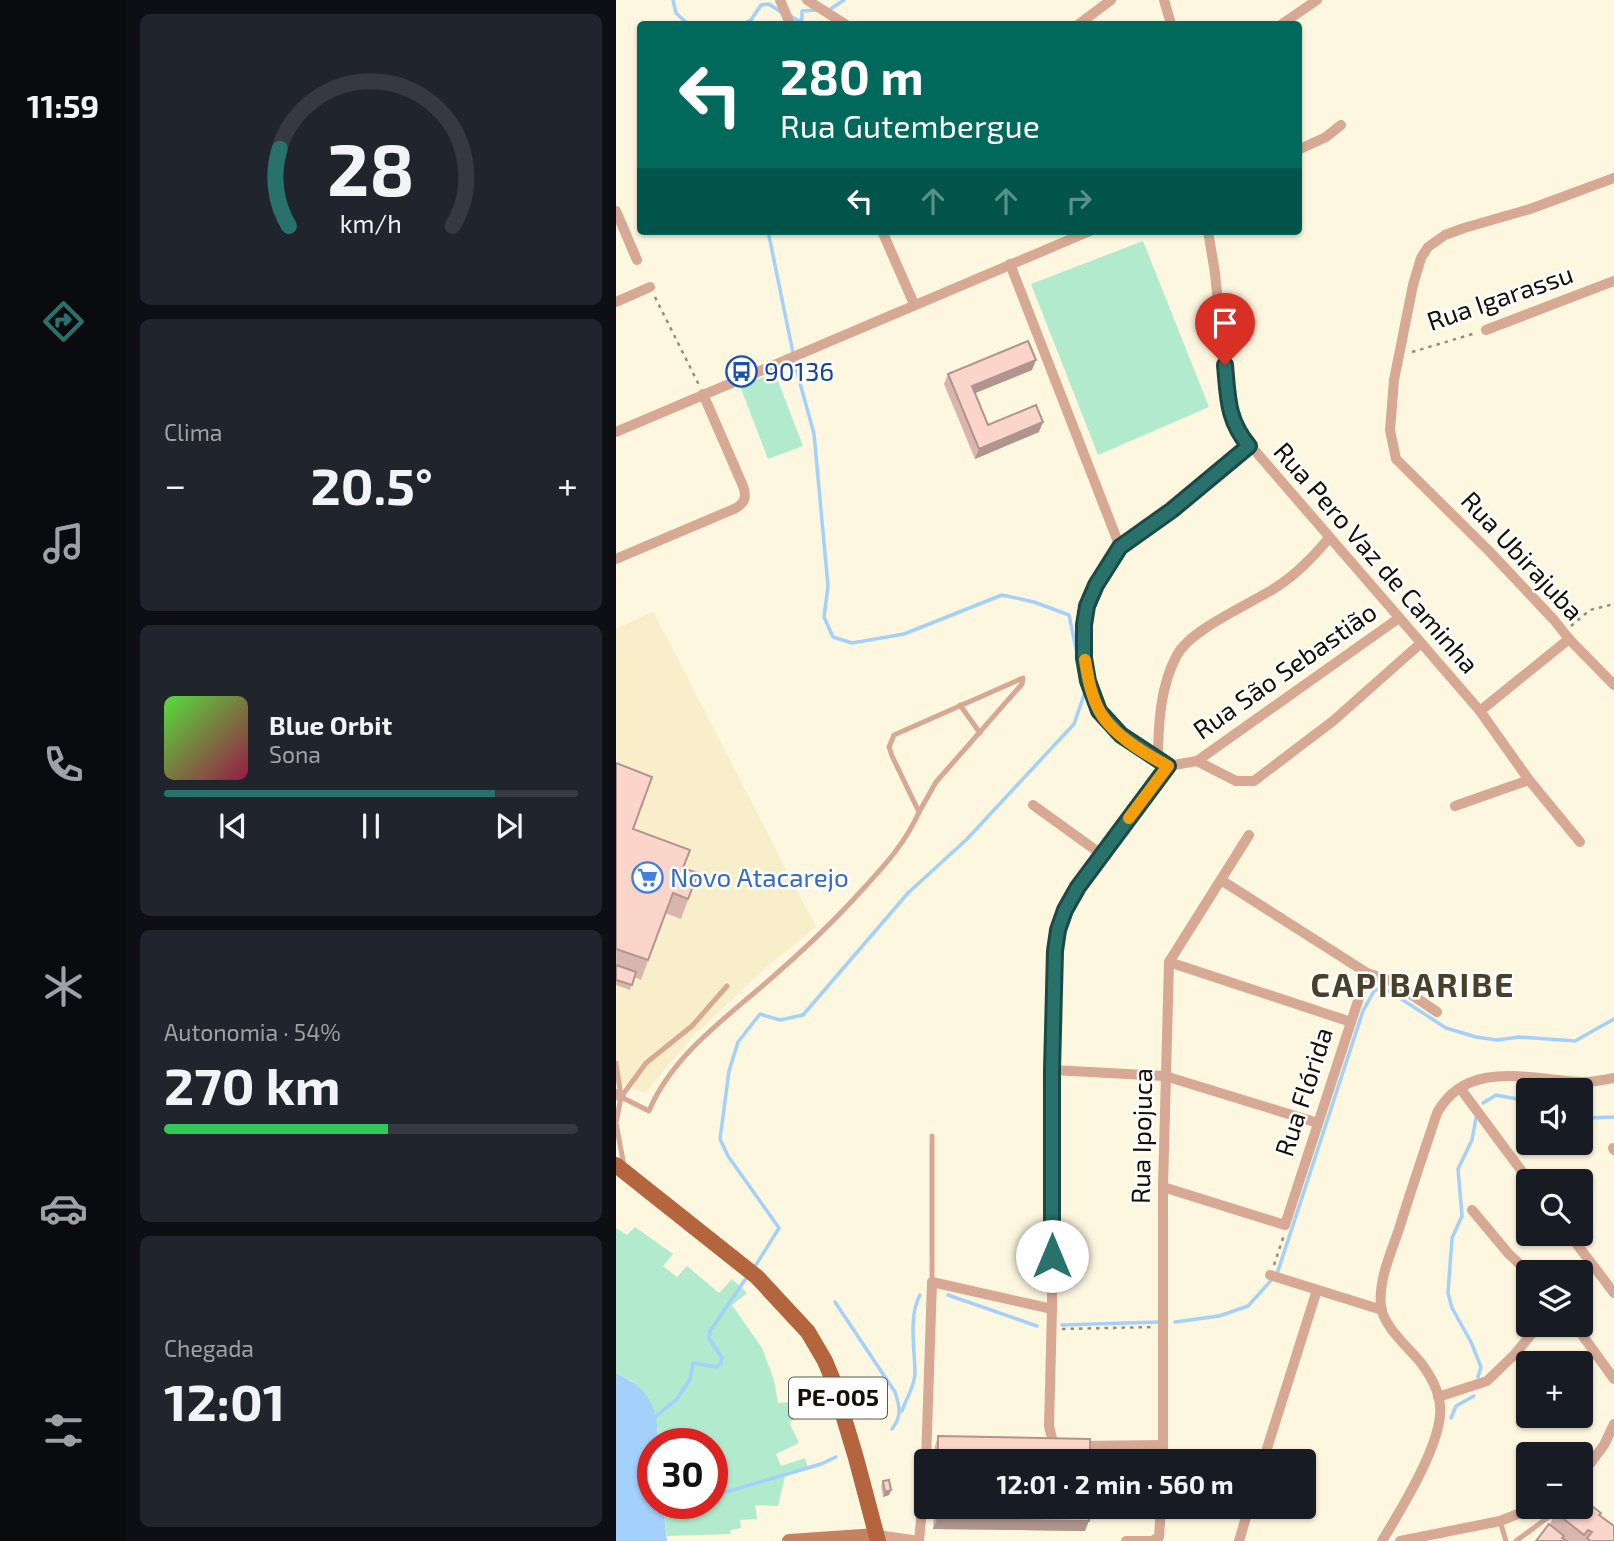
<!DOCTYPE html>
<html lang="pt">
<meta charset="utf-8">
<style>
body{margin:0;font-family:"Exo 2",sans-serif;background:#20242c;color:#f1f3f6;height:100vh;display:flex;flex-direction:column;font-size:26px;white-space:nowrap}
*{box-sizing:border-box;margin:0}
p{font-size:23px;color:#9ea1a6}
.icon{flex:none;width:38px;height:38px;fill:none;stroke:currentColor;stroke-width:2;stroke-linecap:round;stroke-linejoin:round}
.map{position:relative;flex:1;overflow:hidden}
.sheet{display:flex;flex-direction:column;gap:14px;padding:14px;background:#0d0f14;width:490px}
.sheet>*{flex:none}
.hud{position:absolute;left:21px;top:21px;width:665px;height:214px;border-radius:7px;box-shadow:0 2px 5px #0004;background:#00695c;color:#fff;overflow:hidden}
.tools{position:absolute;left:900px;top:1078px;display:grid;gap:14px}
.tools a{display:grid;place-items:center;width:77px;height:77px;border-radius:7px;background:#171b24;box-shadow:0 2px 5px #0004;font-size:35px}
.speed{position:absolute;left:21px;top:1428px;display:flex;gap:14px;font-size:35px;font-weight:700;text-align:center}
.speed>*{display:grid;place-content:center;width:91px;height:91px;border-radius:50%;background:#171b24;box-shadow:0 2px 5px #0004;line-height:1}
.speed .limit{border:10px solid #d22;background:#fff;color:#111}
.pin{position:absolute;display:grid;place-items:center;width:60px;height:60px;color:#fff;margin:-72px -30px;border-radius:50% 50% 50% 0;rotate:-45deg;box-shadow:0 0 7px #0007}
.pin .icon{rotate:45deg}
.me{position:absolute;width:77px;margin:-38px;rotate:0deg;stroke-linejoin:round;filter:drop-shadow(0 0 5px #0008)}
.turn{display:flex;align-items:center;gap:24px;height:147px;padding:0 28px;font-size:32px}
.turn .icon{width:91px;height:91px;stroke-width:2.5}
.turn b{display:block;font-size:49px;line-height:60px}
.lanes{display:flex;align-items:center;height:66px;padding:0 28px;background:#0003;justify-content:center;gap:35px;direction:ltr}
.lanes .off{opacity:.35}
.big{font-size:52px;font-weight:700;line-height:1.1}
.sheet .tile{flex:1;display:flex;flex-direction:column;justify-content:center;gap:10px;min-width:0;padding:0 24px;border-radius:10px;background:#20242c}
.sheet .dial{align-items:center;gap:0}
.dial svg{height:182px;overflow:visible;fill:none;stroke:#363941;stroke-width:7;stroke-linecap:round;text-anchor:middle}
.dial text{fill:#f1f3f6;stroke:none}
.song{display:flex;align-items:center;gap:21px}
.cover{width:84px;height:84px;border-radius:10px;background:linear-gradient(135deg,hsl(110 70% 55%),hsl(340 70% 35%))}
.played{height:7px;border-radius:4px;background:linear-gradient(90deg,#29726c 80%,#363941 80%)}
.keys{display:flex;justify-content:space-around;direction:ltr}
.heat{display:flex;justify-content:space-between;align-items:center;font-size:38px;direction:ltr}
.charge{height:10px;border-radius:5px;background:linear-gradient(90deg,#34c759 54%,#363941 0)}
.trip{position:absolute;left:298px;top:1449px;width:402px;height:70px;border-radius:7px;background:#171b24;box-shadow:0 2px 5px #0004;font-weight:700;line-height:70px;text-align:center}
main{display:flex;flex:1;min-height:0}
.tab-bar{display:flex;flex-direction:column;width:126px;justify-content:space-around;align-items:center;background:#090b0e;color:#9ea1a6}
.tab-bar .icon{width:49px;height:49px}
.tab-bar .on{color:#29726c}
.tab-bar b{font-size:32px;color:#f1f3f6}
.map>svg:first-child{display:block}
</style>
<main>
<nav class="tab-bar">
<b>11:59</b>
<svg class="icon on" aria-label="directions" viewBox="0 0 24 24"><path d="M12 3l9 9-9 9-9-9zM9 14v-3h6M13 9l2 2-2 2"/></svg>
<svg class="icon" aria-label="music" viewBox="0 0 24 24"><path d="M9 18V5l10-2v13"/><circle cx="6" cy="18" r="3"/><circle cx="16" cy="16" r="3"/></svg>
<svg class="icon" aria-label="phone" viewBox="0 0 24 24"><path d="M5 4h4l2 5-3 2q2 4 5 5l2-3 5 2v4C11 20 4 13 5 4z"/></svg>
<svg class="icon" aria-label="climate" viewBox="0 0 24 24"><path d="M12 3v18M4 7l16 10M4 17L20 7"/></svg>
<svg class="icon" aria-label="car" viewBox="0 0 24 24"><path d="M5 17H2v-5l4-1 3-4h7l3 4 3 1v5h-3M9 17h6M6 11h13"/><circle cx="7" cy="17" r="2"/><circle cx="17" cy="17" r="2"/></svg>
<svg class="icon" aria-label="filters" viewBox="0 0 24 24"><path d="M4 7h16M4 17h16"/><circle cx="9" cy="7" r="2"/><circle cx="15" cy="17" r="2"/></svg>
</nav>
<section class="sheet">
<div class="tile dial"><svg viewBox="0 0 100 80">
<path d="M14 69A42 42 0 1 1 86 69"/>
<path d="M14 69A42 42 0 0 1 10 35" stroke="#29726c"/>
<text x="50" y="56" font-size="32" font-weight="700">28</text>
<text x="50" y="72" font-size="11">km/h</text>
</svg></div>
<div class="tile"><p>Clima</p>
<div class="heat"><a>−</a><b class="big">20.5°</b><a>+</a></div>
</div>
<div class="tile">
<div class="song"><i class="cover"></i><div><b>Blue Orbit</b><p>Sona</p></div></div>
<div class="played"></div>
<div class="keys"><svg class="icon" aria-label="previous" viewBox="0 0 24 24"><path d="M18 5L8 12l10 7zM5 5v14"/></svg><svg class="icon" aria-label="pause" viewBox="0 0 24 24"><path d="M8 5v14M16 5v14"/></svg><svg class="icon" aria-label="next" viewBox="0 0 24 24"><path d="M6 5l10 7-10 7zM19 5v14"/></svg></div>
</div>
<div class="tile"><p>Autonomia · 54%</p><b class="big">270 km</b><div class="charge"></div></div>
<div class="tile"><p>Chegada</p><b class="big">12:01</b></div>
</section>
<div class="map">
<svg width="998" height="1541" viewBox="0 0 998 1541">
<rect width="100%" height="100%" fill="#fef7e0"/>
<path fill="#f9eeca" d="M37,611L200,927L155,963L78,1035L29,1093L0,1083V629Z"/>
<g fill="#b1eacc">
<path d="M527,241L593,407L482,455L415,284Z"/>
<path d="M159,373L187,446L152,459L124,386Z"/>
<path d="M19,1227L57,1254L47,1266L61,1277L71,1266L103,1293L116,1279L131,1293L116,1305L146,1348L158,1380L162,1403L185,1401L189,1415L173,1422L183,1443L160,1454L165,1466L189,1458L192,1468L170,1472L162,1506L139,1505L141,1519L124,1520L125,1528L114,1530L115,1534L51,1536L47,1503H96V1444H42V1429L16,1381L0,1373V1228L11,1235Z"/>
</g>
<path fill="#a4d0fc" d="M0,1373C34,1389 42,1407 42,1444H37V1503H47L51,1541H0Z"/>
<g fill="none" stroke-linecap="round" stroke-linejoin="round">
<g stroke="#a4d0fc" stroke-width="3.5">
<path d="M57,0L60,13L72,24"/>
<path d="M213,10L228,0"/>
<path d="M173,15L183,21L186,19V11L201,10"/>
<path d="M127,24L135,20L145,5L153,4L165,12"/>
<path d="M152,231L177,353"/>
<path d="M867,1103L880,1095L912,1101"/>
<path d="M964,1115L972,1118L998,1117"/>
<path d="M860,1118L856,1140L842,1169L846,1216L836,1238L832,1293L836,1308L855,1342L865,1367L862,1377"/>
<path d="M138,1268L163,1228L112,1156L104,1139L113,1071L122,1042L144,1014L164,1020L187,1015L292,893L351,839L458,724L469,692L453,615L418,602L386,595L288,634L236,643L217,637L208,617L212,586L198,434L178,361"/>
<path d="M332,1295L421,1326"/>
<path d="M219,1302L279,1392C284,1407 286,1416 276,1429"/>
<path d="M559,1322L603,1316L632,1306L661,1274L747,1011L758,991L762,989L773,991L830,1028L860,1037L881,1040L903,1037L959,1041L998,1019"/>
<path d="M446,1325L543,1322"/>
<path d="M286,1411C290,1398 298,1388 299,1374C299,1349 292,1317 304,1295"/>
<path d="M38,1418L61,1399L74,1379L77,1363L101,1367L105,1363L106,1358L93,1338L94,1331L131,1277"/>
<path d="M835,1418L840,1406L858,1396"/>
<path d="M96,1496L205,1464L220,1457"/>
<path d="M46,1511L71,1503"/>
</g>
<g stroke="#948f7d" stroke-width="2.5" stroke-dasharray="3.5 5" stroke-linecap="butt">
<path d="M39,297L83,385"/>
<path d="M796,352L860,333"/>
<path d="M955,626L974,610L998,604"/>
<path d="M658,1265L668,1235"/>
<path d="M446,1329L537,1327"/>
</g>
<g stroke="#d7a994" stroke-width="5">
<path d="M344,705L364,733"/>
<path d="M0,1063L5,1097L30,1063L76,1026L111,986"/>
<path d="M316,1136V1282"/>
<path d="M8,1166L0,1123L5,1097L33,1111C53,1062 99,1026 138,993C177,960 213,927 247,889C269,865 290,842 303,812L276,756L273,747L278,735L407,678L406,684L320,782L303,812"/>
<path d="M884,1521L890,1541"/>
<path d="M900,1541L946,1507"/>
</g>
<g stroke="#d7a994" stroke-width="10">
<path d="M164,0L174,24"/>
<path d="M191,0L229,24"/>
<path d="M548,0L555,24"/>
<path d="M463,24L495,0"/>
<path d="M666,24L701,0"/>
<path d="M682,150L710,137L725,125"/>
<path d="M998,178L914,209L848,228L829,235L812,247L805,258L797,285L778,380L774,430L780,459L873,551L938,620L953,639L998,685"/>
<path d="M0,211L21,260"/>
<path d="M266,231L298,304"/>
<path d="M592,231L599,273L612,403L621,430L864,711L913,780L964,842"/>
<path d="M394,264L504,547"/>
<path d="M0,302L34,287"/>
<path d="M870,330L998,281"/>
<path d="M0,432L474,231"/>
<path d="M0,559L118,509C129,503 131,498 127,486L87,394"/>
<path d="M864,711L953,639"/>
<path d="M542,761C523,748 501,736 487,718C478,706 473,688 471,673C463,627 472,584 503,548C516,533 539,523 555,511C582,491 607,468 633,446"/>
<path d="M581,761L783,618"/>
<path d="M547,763L542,761C542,726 544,686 561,655C576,628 635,604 662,586C682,573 698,556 713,538"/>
<path d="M552,766L581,761L620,781H638L717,721L805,643"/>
<path d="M417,805L485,854"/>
<path d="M839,806L913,780"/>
<path d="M605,880L751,973L777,982L821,1012"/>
<path d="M553,962L735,1022"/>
<path d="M436,1070L549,1076L702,1123"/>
<path d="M844,1088L913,1181"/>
<path d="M0,1094L5,1097"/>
<path d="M997,1148L998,1150"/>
<path d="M547,1187L669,1225L751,973"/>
<path d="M856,1210L892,1253L912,1272"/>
<path d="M953,1234L998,1293"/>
<path d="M654,1275L766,1310"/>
<path d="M959,1325L998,1379"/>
<path d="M822,1397L871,1381L899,1354L923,1325"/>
<path d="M446,1446L437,1442L433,1426L436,1309V1070L439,951L442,930L448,910L462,887L552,766"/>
<path d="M462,1446L547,1445"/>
<path d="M310,1461L316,1282L436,1309"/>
<path d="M547,1461V1187L553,962L633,835"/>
<path d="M647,1461L701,1290"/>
<path d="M964,1477L988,1445L998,1424"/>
<path d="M261,1535L303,1541"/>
<path d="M303,1541L310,1467"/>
<path d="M510,1541H536L543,1537L545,1507"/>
<path d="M623,1541L633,1507"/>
<path d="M766,1541C784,1511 828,1441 824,1406C823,1390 814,1375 805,1363C792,1347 768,1327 765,1307C762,1280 775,1253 783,1229C795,1190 808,1152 821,1113C851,1058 916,1080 966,1082C976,1082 988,1080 998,1078"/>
<path d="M784,1541L884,1521L920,1507"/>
</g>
<path stroke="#c48263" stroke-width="14" d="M173,1541L261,1535"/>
<path stroke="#b5653e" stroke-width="16" d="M0,1165L141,1277L192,1332L209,1361L216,1378L240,1458L262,1541"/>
</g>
<g fill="#d8b6ae">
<path d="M416,370L359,393L372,425L423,432L359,459L328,384L332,374Z"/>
<path d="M0,763L17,829L67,868L82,873L65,919L49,913L25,980L18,977L14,990L0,985Z"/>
<path d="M322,1436L474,1461H318L319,1446Z"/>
<path d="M267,1481L275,1490L273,1495L267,1497L265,1486Z"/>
<path d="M318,1507H473L469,1531L317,1529Z"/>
<path d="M939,1512L985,1513L984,1515L998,1541H920L934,1525Z"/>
</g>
<g fill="#b0948d">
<path d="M420,360L416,370L352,396L356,386Z"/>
<path d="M427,422L423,432L359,459L363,449Z"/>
<path d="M275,1490L273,1495L267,1497L269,1492Z"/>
<path d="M321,1519L473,1521L469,1531L317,1529Z"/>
</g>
<g fill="#fbd4ca" stroke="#b0948d" stroke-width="2">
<path d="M412,341L420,360L356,386L372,425L420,405L427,422L363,449L332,374Z"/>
<path d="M0,763L36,777L17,829L74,850L67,868L82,873L72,899L57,893L32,960L0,949Z"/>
<path d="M0,965L20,972L16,985L0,980Z"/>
<path d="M322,1436L474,1439V1461H322Z"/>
<path d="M273,1480L275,1490L269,1492L267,1481Z"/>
<path d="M964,1497L985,1513L983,1515L998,1526V1541H974L971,1538L976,1532L972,1530L968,1535L939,1512L943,1507H964Z"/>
<path d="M321,1507H473V1521L321,1519Z"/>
<path d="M933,1524L948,1536L946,1538L951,1541H920Z"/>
</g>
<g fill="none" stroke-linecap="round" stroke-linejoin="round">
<defs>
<path id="route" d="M436,1256V1070L439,951L442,930L449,910L462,887L552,766L505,735L483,711L472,681L468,658V625L471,606L480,585L504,547L556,510L633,446C611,420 612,397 609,365"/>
</defs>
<use href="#route" stroke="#1b4a46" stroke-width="18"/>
<use href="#route" stroke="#29726c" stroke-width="12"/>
<path stroke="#f59e0b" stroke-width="12" d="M469,660C472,678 475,696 484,712C497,735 529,754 552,766L513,818"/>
</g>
<defs>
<symbol id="bus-ring" viewBox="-11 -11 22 22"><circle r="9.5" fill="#fff" stroke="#1a4fb4" stroke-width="1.5"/><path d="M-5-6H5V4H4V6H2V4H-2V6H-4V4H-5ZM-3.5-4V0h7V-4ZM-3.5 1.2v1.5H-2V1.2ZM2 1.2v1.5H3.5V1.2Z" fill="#1a4fb4"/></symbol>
<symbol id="supermarket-ring" viewBox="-11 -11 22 22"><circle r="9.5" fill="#fff" stroke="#3f7fe0" stroke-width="1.5"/><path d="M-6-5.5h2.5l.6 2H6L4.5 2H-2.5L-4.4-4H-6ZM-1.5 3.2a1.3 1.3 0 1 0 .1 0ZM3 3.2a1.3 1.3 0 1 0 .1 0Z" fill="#3f7fe0"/></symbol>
</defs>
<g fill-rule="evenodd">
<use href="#bus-ring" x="108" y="354" width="35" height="35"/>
<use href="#supermarket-ring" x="14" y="860" width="35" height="35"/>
</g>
<g text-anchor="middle" stroke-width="5" stroke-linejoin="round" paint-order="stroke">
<rect fill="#fff" stroke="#5a5851" stroke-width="2" x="173" y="1377.5" width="98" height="41" rx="5"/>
<g font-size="24" font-weight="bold" fill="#131006">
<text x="222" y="1406">PE-005</text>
</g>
<g font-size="26" fill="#131006" stroke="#fff">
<text transform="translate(884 298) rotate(-19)" y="9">Rua Igarassu</text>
<text transform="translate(906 556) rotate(47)" y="9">Rua Ubirajuba</text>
<text transform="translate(760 558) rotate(49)" y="9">Rua Pero Vaz de Caminha</text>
<text transform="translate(669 671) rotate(-35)" y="9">Rua São Sebastião</text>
<text transform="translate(688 1092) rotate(-72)" y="9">Rua Flórida</text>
<text transform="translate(526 1136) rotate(-89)" y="9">Rua Ipojuca</text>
</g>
<g font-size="26" fill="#164399" stroke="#fff" text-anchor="start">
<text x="148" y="381">90136</text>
</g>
<g font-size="26" fill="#366cbe" stroke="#fff" text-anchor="start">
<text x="54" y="887">Novo Atacarejo</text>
</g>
<g font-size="33" font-weight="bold" letter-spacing="2" fill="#484028" stroke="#fff">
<text x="797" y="997">CAPIBARIBE</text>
</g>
</g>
</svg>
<div class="tools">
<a><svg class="icon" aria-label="sound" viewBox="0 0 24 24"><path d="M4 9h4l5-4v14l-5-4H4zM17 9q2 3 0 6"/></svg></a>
<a><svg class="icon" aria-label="search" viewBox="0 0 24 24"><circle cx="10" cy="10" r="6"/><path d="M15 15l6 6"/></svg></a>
<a><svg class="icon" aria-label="layers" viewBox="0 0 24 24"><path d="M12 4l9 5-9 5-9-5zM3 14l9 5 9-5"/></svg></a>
<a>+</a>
<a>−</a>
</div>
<div class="speed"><div class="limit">30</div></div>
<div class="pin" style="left:609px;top:365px;background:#d93025"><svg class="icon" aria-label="arrive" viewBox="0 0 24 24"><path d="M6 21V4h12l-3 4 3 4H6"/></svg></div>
<svg class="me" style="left:436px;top:1256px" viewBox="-20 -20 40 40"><circle r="19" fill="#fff"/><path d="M0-13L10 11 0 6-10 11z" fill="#29726c"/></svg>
<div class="trip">12:01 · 2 min · 560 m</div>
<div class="hud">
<div class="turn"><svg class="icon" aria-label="left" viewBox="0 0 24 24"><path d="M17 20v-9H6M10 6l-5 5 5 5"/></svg><div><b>280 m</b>Rua Gutembergue</div></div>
<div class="lanes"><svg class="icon" aria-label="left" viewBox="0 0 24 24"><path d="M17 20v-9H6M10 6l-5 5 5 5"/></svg><svg class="icon off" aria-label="ahead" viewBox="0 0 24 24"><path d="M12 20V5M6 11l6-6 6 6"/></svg><svg class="icon off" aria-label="ahead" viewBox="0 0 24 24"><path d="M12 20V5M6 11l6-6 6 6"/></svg><svg class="icon off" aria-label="right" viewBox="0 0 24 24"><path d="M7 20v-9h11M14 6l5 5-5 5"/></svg></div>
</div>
</div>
</main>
